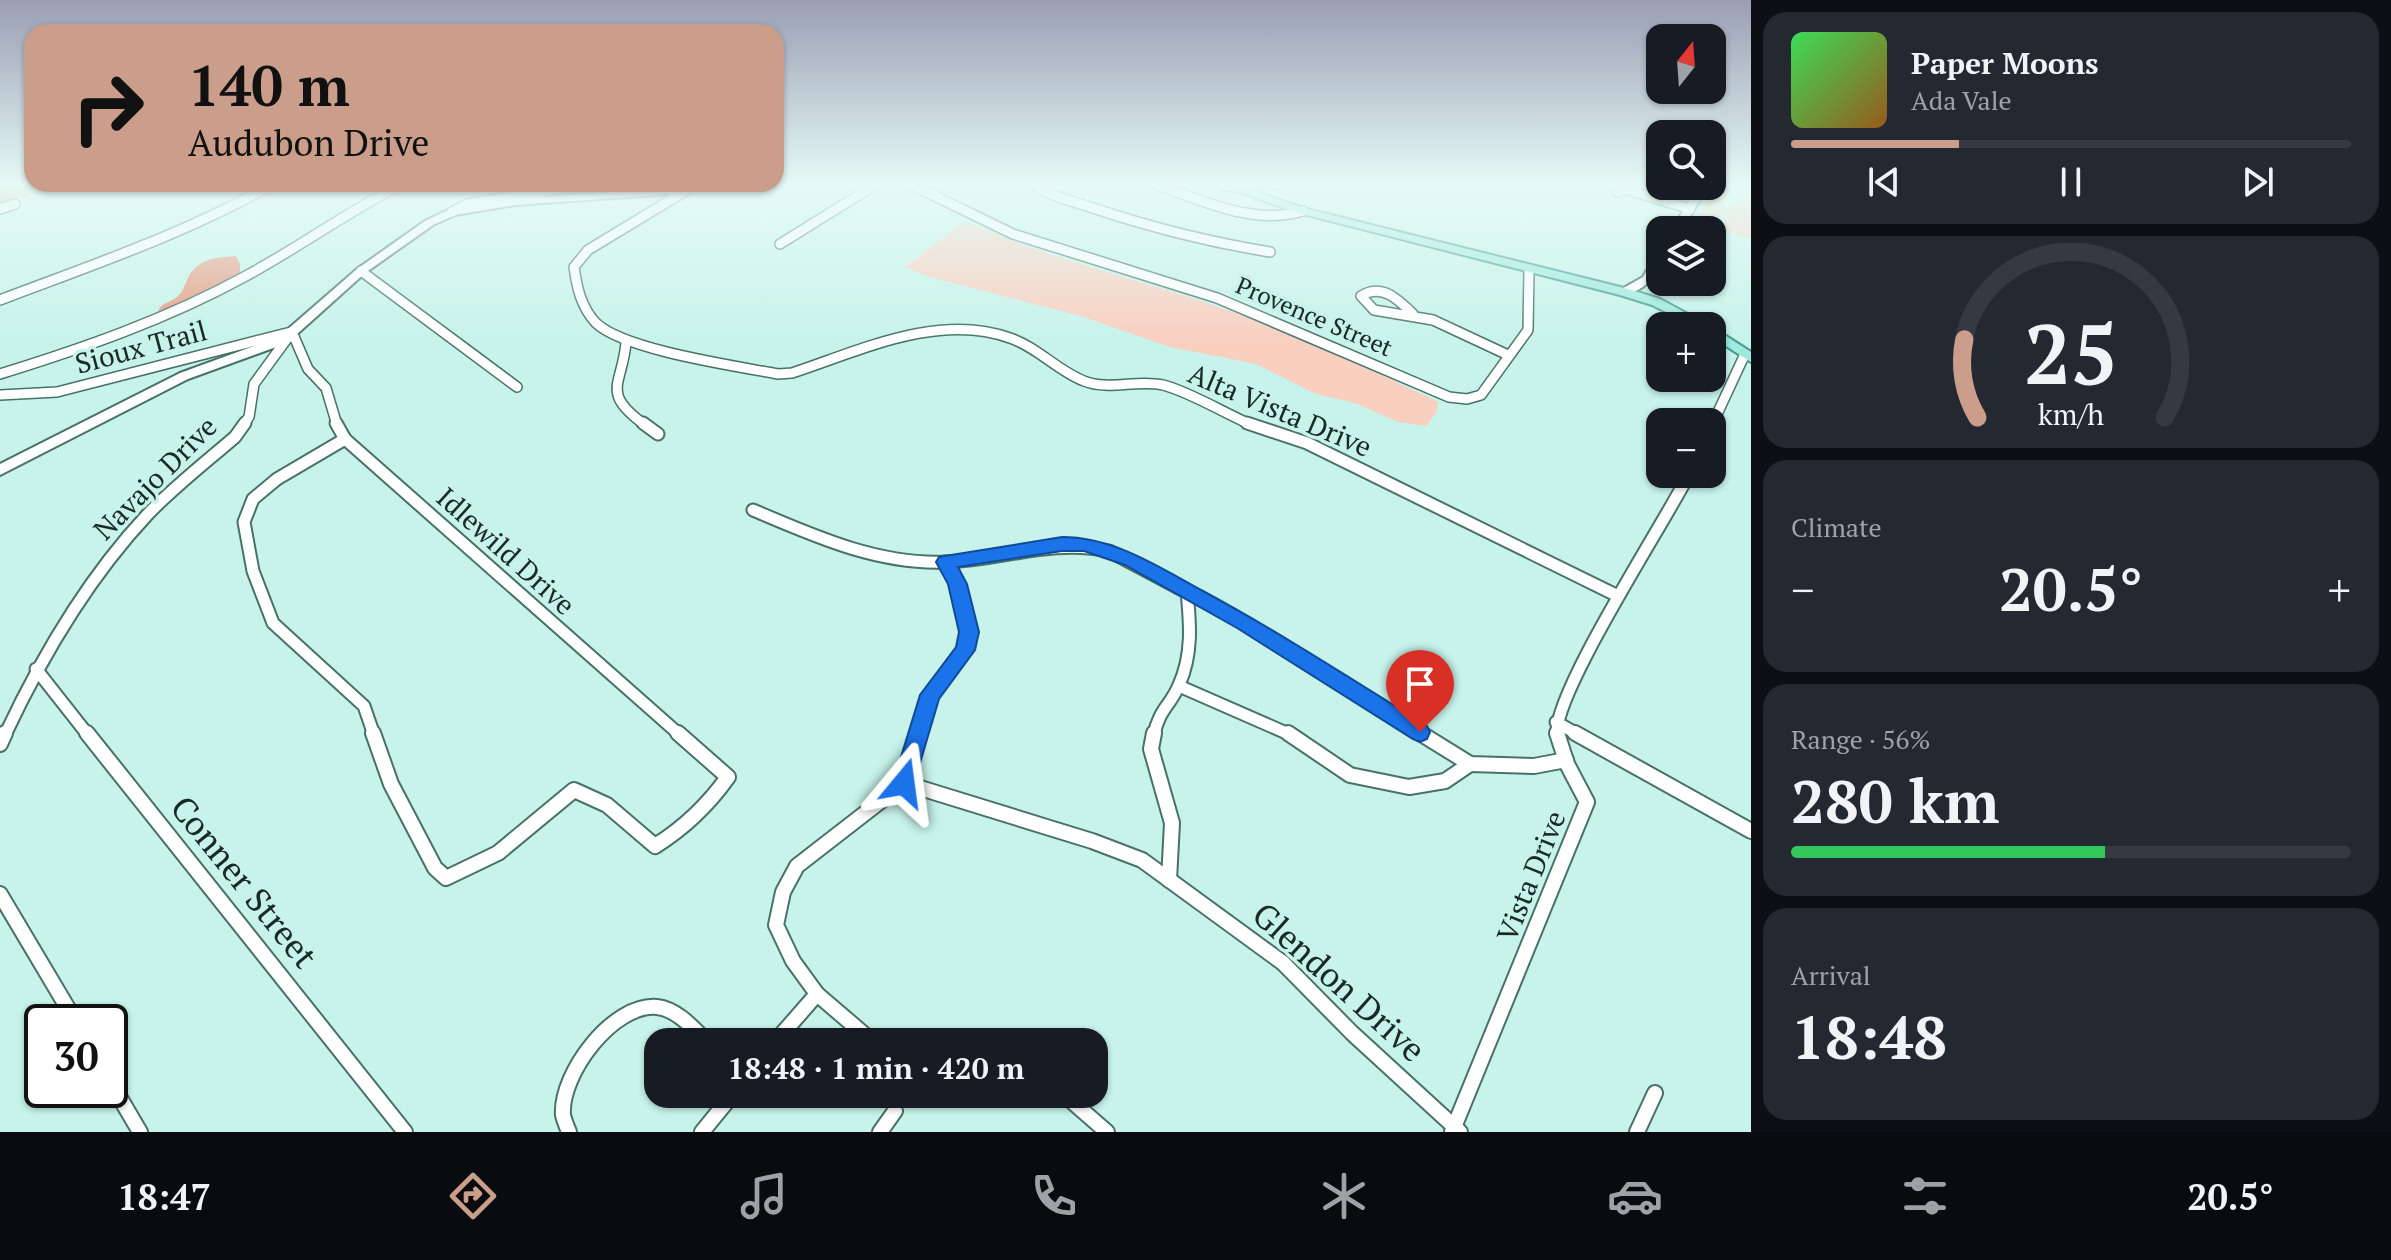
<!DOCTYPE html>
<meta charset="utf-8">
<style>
body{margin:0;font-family:"PT Serif",serif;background:#242831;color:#f1f3f6;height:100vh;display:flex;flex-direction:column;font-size:30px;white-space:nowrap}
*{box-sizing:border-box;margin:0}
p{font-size:26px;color:#9ea1a6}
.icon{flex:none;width:44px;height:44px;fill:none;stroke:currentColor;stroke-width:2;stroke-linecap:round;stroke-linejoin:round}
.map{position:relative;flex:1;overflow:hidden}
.drawer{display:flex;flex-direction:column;gap:12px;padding:12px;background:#0d0f14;width:640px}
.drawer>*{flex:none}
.hud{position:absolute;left:24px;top:24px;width:760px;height:168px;border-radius:24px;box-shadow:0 2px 6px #0004;background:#ca9e8a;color:#111;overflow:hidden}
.needle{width:52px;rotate:17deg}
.controls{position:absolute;left:1646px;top:24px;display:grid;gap:16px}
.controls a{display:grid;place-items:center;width:80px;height:80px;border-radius:16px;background:#171b24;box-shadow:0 2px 6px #0004;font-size:40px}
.speed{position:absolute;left:24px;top:1004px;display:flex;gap:16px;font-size:40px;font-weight:700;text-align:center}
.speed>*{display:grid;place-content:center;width:104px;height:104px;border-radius:50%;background:#171b24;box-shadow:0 2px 6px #0004;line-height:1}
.speed .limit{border:4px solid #111;border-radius:12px;background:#fff;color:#111}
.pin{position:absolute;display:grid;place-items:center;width:68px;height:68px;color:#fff;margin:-82px -34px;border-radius:50% 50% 50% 0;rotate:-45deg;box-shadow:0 0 8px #0007}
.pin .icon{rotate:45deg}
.me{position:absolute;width:88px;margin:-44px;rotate:16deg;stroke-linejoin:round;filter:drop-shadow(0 0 6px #0008)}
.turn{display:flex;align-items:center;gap:28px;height:168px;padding:0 32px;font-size:36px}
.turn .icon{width:104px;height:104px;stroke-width:2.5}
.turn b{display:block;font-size:56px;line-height:68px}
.big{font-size:60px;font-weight:700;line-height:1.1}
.drawer .tile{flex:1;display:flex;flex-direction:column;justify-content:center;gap:12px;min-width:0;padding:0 28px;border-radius:24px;background:#242831}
.drawer .dial{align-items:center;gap:0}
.dial svg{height:208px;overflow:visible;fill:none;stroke:#363941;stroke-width:7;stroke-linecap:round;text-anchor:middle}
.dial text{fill:#f1f3f6;stroke:none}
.song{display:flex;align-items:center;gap:24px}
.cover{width:96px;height:96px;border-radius:12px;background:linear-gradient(135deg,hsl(130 70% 55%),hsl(30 70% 35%))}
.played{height:8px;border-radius:4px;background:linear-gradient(90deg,#ca9e8a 30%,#363941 30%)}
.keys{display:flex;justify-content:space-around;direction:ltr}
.heat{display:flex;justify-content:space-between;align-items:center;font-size:44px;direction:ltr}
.charge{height:12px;border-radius:6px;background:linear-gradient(90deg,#34c759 56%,#363941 0)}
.trip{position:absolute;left:644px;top:1028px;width:464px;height:80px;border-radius:24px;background:#171b24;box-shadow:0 2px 6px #0004;font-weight:700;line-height:80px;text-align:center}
.tab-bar{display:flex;height:128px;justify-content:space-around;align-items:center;background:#090b0e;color:#9ea1a6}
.tab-bar .icon{width:56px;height:56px}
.tab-bar .selected{color:#ca9e8a}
.tab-bar b{font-size:36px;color:#f1f3f6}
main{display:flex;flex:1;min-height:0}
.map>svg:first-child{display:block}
</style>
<main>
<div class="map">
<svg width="1751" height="1132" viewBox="0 0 1751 1132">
<rect width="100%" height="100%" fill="#c7f3ea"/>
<g fill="#f9cfc0">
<path d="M1719,183L1751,184V190L1732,184L1721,204L1733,208L1742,192L1751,195V239L1720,229L1728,217L1717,213L1707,230H1689Z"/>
<path d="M965,221C1044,258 1131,277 1213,305C1290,331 1365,367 1438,402L1436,413L1426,426L1398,422L1355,403L1316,394L1256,364L1170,347L1081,316L929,277L905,267Z"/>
</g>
<g fill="#e69c82">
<path d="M0,183L91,184L49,190L0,203Z"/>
<path d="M236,256L240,264V272L229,281L179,305L158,311C162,302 170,303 177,297C185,290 185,282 190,274C201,258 218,257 236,256Z"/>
</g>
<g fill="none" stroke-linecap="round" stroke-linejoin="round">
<defs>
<g id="minor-far2">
<path d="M908,183L1013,234L1217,298L1449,397L1467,399L1481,395L1528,330L1529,270"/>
<path d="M1033,183C1049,197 1070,200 1090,207C1149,227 1209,242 1270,252"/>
<path d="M1153,183C1200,200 1253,226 1303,211"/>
<path d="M1225,186L1282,183"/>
<path d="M687,190L588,250L574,267C577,288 581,307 596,323C624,350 736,366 778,374L792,373C859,351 939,312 1010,338C1037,347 1058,371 1084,381C1109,391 1137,379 1163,385C1188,391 1226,414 1252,425"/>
<path d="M1618,192L1626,189L1690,209"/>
<path d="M0,209L15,204"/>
<path d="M452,212L467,204L587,184"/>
<path d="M780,244L878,183"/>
<path d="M361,271L517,387"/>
<path d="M0,300C92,265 187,233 273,184"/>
<path d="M1413,314C1398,299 1382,283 1361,296L1374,310L1433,320L1508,355"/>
<path d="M292,332L308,369L326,388L337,425"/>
<path d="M626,343C622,386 600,392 645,425"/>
<path d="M0,374C84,348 167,319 244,277C298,248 347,212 402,184"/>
<path d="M0,395L57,392L291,332"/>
<path d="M243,425L249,417L254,384L292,332"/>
<path d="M1712,425L1745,354"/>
</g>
<g id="minor-far1">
<path d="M336,423L345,439"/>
<path d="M643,423L658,434"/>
<path d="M1247,423L1307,443L1618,596"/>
<path d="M345,439L680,735"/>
<path d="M345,439L277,479L253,499L244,522L253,571L273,623L364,706L374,735"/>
<path d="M753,510C814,536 878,565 946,562C1002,560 1052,539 1109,551L1243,622L1423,735"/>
<path d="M36,669L88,735"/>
<path d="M1179,686L1291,735"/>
<path d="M1556,722L1579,735"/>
<path d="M5,735C42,656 87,579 148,514C174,487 206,462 235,437L245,423"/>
<path d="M918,735L930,695L965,650L969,632L958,584L945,562"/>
<path d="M1154,735C1159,709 1171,705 1179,685C1193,654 1190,623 1187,591"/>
<path d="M1557,735C1552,695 1665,522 1689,474"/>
</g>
<g id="minor">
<path d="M87,733L405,1132"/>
<path d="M373,733L391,784L435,868L446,878L498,853L574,790L607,805L655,846C684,828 708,805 728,777L678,733"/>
<path d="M1154,733L1151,749L1172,823L1169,880"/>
<path d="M1288,733L1350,775L1409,787L1445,781L1470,764"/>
<path d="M1420,733L1470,764L1534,766L1566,760"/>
<path d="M1575,733L1751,831"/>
<path d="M0,744L5,733"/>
<path d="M904,783L1092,841L1142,860L1283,963L1352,1033L1460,1132"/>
<path d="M0,894L76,1022"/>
<path d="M775,1042L817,994"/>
<path d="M873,1042L817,994L793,961L776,925L783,892L797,866L904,783L919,733"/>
<path d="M110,1081L140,1132"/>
<path d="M1057,1094L1068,1098L1107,1132"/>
<path d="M569,1132C567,1127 564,1120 563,1115C560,1074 613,1003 657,1007C677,1009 694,1029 707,1042"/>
<path d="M702,1132L733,1094"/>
<path d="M880,1132L895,1111"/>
<path d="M1452,1132L1587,802L1567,764L1557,733"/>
<path d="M1637,1132L1655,1093"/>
</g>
<g id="tertiary">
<path d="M693,184H707L687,193L515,205L455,215L433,225L365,273L296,335L276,347L188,379L0,475V464L180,373L268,341L288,329L357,269L425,221L448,210L515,199L685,187Z"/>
<path d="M1699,186H1709L1681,230H1671Z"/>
<path d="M1660,253C1660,274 1643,295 1620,294V290L1643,277L1656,254Z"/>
</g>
<g id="primary">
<path d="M1213,183H1230L1307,209L1628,289L1660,299L1710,326H1694L1652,305L1620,295L1299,213Z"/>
<path d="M1712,327L1751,352V362L1712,337Z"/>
</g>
</defs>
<use href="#minor-far2" stroke="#487169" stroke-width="12"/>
<use href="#minor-far1" stroke="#487169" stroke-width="15"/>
<use href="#minor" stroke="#487169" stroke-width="18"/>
<use href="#tertiary" stroke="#487169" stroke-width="4"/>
<use href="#primary" stroke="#469d8f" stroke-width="4"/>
<use href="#minor-far2" stroke="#fff" stroke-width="9"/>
<use href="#minor-far1" stroke="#fff" stroke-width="11"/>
<use href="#minor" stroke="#fff" stroke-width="14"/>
<use href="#tertiary" fill="#fff" fill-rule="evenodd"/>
<use href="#primary" fill="#9fe9de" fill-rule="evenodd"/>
</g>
<linearGradient id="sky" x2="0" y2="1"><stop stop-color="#9a9eb4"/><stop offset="0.54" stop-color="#e6faf6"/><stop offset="1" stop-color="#e6faf6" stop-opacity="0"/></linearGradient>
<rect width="1751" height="342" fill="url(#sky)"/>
<path fill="#1a73e8" stroke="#114b97" stroke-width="2" d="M1062,537C1114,537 1159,567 1203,591C1279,632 1353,680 1427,726L1430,732L1427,739L1420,742L1413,739L1237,628L1125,565L1084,551H1062L958,567L967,584L979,632L975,650L939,699L912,790L904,793L897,790L893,783L920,695L956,647L959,632L948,584L936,562L939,557Z"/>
<g text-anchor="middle" stroke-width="7" stroke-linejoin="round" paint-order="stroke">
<g font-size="24" fill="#182926" stroke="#c7f3ea">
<text transform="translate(1314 317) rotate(23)" y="8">Provence Street</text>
</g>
<g font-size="28" fill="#182926" stroke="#c7f3ea">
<text transform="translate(141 347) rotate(-15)" y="10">Sioux Trail</text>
<text transform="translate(1280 410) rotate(23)" y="10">Alta Vista Drive</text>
<text transform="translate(155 478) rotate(-45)" y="10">Navajo Drive</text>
<text transform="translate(506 551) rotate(42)" y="10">Idlewild Drive</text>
<text transform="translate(1531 876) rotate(-68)" y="10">Vista Drive</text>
</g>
<g font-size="34" fill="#182926" stroke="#c7f3ea">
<text transform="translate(244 882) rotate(51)" y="12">Conner Street</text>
<text transform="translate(1339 982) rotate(42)" y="12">Glendon Drive</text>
</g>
</g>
</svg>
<div class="controls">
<a><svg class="needle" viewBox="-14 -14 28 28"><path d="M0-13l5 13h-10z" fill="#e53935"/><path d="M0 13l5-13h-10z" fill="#9ea1a6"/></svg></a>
<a><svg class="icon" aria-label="search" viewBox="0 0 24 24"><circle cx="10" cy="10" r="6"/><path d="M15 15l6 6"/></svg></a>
<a><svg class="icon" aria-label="layers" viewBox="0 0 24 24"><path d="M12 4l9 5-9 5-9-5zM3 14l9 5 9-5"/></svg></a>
<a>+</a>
<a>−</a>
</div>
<div class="speed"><div class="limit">30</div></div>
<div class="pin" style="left:1420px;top:732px;background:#d93025"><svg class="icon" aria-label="arrive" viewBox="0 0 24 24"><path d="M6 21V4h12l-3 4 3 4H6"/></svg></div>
<svg class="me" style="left:904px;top:783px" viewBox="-20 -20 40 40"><path d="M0-17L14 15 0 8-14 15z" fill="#1a73e8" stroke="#fff" stroke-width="4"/></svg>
<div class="trip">18:48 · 1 min · 420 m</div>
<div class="hud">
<div class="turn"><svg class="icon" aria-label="right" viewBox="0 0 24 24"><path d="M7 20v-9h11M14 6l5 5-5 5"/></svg><div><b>140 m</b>Audubon Drive</div></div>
</div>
</div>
<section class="drawer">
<div class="tile">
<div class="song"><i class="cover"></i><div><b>Paper Moons</b><p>Ada Vale</p></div></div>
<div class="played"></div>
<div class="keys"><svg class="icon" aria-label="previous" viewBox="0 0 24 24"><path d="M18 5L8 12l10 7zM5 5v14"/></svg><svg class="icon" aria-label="pause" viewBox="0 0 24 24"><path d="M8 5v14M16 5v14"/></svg><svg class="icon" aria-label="next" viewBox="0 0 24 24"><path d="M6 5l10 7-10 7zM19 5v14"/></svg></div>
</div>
<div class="tile dial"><svg viewBox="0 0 100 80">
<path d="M14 69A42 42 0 1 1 86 69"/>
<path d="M14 69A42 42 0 0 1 9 39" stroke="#ca9e8a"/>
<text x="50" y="56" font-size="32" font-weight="700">25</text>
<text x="50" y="72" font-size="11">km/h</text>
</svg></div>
<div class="tile"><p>Climate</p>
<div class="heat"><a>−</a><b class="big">20.5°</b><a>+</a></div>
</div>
<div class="tile"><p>Range · 56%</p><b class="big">280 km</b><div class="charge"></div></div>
<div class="tile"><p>Arrival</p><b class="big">18:48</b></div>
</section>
</main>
<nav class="tab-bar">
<b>18:47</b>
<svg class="icon selected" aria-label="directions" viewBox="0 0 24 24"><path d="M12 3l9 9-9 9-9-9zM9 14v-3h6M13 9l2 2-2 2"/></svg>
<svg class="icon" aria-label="music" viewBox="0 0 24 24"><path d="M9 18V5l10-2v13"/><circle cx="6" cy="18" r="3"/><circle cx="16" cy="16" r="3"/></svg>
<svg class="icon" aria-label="phone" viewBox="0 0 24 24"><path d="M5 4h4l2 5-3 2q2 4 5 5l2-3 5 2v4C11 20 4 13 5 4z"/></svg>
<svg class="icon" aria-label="climate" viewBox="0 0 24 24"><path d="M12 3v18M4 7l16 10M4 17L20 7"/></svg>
<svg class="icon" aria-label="car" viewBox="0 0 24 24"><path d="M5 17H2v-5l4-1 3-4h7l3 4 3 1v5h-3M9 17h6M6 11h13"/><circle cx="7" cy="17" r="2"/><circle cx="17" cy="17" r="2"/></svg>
<svg class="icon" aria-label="filters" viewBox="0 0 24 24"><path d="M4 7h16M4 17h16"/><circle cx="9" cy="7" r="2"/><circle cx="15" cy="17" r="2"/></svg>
<b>20.5°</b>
</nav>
